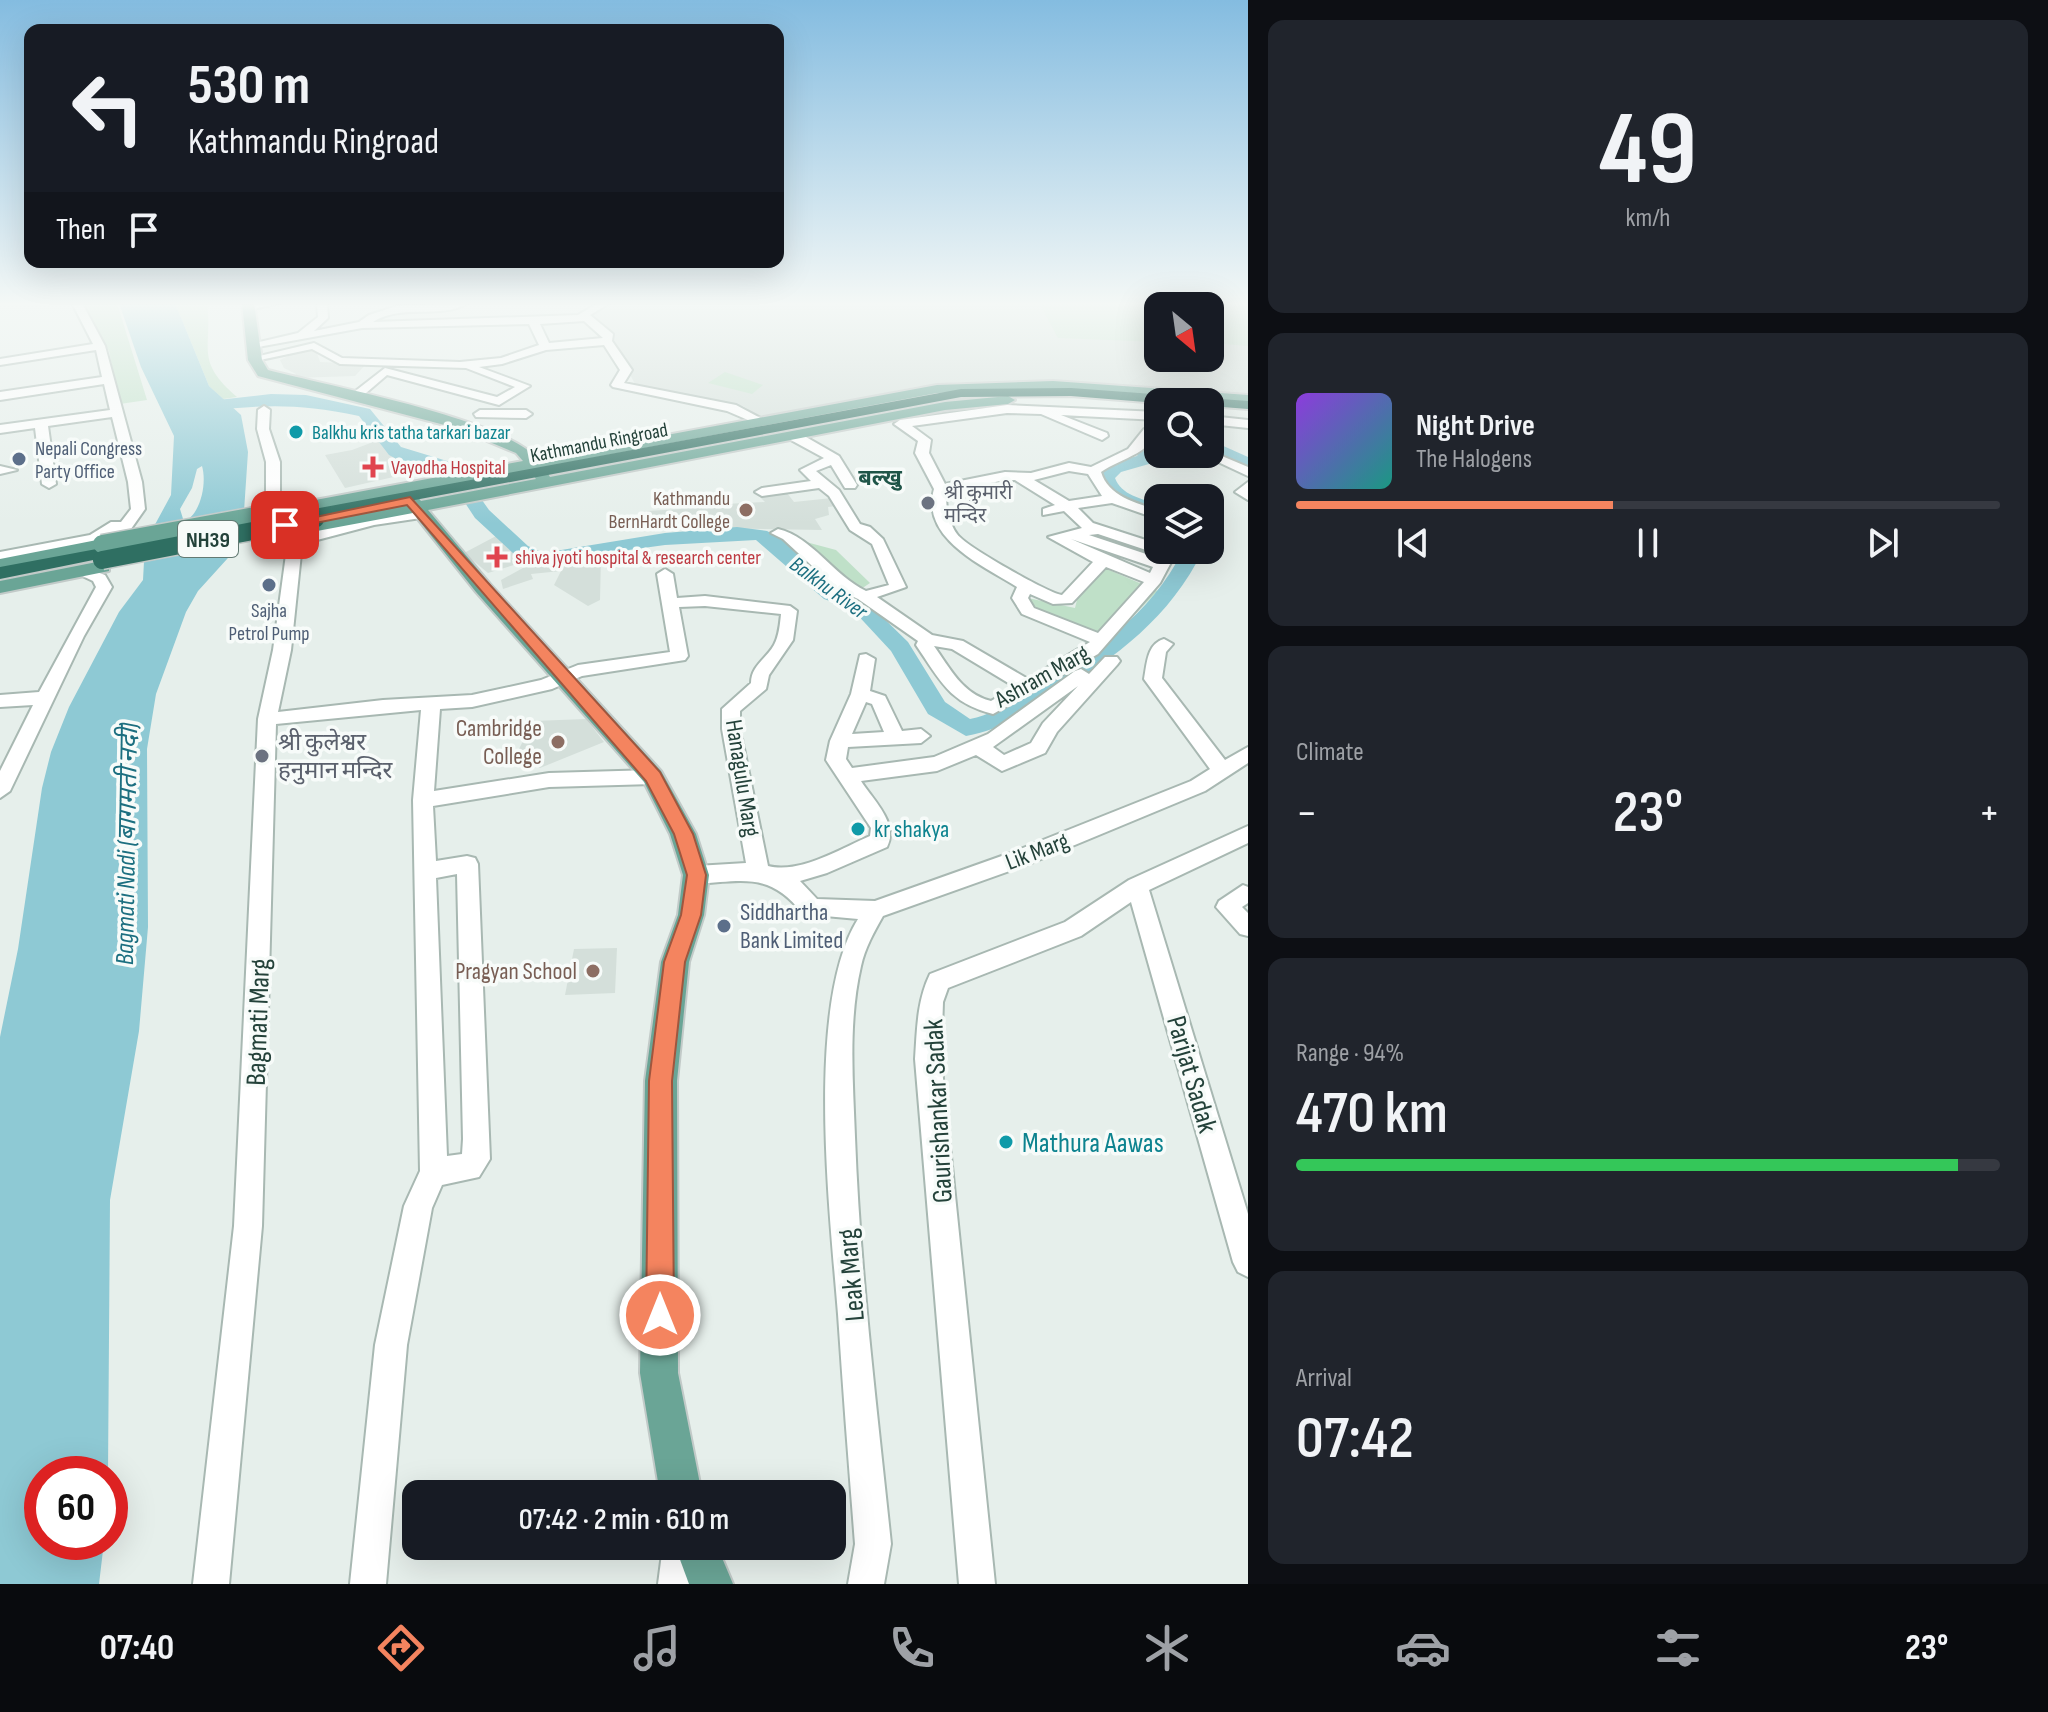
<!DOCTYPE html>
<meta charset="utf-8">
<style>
body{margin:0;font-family:"Sofia Sans Condensed","Noto Sans Devanagari",sans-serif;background:#20242c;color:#f1f3f6;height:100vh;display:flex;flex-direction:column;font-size:30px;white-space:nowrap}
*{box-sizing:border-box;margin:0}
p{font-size:26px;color:#9ea1a6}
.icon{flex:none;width:44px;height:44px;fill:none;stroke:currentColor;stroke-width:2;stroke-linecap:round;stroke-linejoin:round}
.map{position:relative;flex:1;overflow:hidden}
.side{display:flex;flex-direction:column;gap:20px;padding:20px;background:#0d0f14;width:800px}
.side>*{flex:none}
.top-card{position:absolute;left:24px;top:24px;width:760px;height:244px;border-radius:16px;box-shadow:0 8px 32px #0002;background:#171b24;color:#f1f3f6;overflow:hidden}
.needle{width:52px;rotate:151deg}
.tools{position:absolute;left:1144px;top:292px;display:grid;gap:16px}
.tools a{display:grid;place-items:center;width:80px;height:80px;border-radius:16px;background:#171b24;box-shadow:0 8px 32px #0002;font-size:40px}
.speed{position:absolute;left:24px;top:1456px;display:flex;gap:16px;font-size:40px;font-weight:700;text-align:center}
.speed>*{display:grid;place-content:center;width:104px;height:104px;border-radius:50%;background:#171b24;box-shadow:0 8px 32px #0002;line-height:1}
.speed .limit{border:12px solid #d22;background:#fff;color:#111}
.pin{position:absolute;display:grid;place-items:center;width:68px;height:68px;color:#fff;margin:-34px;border-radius:16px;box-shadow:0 4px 12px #0006}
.me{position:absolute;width:88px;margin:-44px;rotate:0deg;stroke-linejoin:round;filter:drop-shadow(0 0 6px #0008)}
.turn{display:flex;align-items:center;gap:28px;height:168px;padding:0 32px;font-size:36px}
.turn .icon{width:104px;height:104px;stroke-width:2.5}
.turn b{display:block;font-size:56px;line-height:68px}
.then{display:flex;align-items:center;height:76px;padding:0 32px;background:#0003;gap:16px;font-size:30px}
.big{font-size:60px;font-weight:600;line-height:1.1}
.side .card{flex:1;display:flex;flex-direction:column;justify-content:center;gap:12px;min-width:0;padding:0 28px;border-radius:16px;background:#20242c}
.side .dial{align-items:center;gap:0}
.dial b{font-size:104px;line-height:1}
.song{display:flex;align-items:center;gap:24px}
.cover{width:96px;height:96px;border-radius:12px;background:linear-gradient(135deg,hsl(270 70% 55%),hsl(170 70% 35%))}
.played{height:8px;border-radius:4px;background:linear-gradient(90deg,#f4845f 45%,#363941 45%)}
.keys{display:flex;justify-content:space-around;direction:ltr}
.heat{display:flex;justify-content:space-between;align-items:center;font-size:44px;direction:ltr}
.charge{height:12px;border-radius:6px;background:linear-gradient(90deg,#34c759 94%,#363941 0)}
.trip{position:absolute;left:402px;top:1480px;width:444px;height:80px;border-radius:16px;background:#171b24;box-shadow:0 8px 32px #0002;font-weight:600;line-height:80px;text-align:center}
.tabs{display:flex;height:128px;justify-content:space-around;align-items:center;background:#090b0e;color:#9ea1a6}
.tabs .icon{width:56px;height:56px}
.tabs .selected{color:#f4845f}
.tabs b{font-size:36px;color:#f1f3f6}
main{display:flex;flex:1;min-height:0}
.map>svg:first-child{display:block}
</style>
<main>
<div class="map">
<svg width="1248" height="1584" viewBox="0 0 1248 1584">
<rect width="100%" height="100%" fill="#e6efeb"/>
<g fill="#d4dfda" fill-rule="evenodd">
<path d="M613,303H1248V397L1061,381L960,382L915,387L762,418L743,406L720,401L639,392L610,335L586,315ZM1158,306H1210V358H1158Z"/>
<path d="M306,347L316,350L320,362L366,364L355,376L294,378L296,374L284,368L280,360Z"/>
<path d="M381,439L391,452L412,462L420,471L345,488L325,455L352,450Z"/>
<path d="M784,489L794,502L832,498L837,506L828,507L829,515L815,519L822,530L646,527L647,511L681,509V494H703L705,505L765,502L758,495Z"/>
<path d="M498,535L527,561L488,573L464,553Z"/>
<path d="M601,556L600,600L588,606L554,585L561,571L531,574L533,579L503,589L501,580L539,559Z"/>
<path d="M586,719L604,742L540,768L518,751L533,721Z"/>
<path d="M617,948L615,993L565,995L574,949Z"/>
</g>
<g fill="#bfe0c8">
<path d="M83,303H117L147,400L120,404L109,351Z"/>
<path d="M175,303H207C213,349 194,360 237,397L223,399L209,386Z"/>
<path d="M1039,303H1248V346L1210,343V306H1158V342L1058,338Z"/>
<path d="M725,372L763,385L752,394L708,383Z"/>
<path d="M806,542L836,550L870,583L855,593L798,548Z"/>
<path d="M1100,566L1158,591L1108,641L1029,606L1023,597L1075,608L1080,588Z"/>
</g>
<path fill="#8ec9d4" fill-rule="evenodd" d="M119,303H175L209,386L241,415L248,452L243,526L237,548L198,591L186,612L156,694L147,749L148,927L139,1031L110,1200L108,1474H42V1542H104L99,1584H0V1037L18,949L42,788L51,752L69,707L119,612L143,580L145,543L171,495L174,436L141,367ZM202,466C207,483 201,514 184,522L180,509L192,488L197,469Z"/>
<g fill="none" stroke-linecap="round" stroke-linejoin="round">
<g fill="#8ec9d4" fill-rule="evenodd">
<path d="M271,394L306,395L370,409L401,447L447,461L462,472L489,510L528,546L543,553L665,533L737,527L767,531L780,538L838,591L866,601L908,642L945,702L970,719C993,715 1011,701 1030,689C1093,652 1150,617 1183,550H1203C1170,618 1117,656 1055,695C1026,713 1001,730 966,736L928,714L891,651L852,609L824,599L756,540L665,545L534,563L514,554L475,518L450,480L435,469L402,462L389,455L359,416C292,402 258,405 191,413L183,408L191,403Z"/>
<path d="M1158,430V449L1149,464L1121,472L1115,478C1121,495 1142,499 1158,504V516C1136,510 1103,503 1097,477L1109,464L1137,456L1152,431Z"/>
<path d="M1210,440L1248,457V469L1210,452Z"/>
</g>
<defs>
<g id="minor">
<path d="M72,303H82L105,346L142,482L145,509L126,536L114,533L100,542L0,562V552L90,535L111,522H121L131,509L128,482L112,417L48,426L56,484L49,488L42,484L35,428L0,433V425L110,410L104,384L0,400V392L102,377L96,350L0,365V359L93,344Z"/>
<path d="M258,303H280L249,310L244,307Z"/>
<path d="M317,303H327L328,318L314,331L359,322L369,315L397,306L468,303C440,320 402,303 373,322L578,315L598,303H610L590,315L613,334L612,341L632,370L624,383L736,405L768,422L762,426L727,411L613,387L611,385L620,370L604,345L546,350L502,364L479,367L530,386L499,405L387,375L359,399L349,396L385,368L497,397L515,387L466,368L340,364L312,349L251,362V358L314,343L342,358L460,362L501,358L539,345L529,324L362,328L252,348L247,345L298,333L318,317ZM584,321L603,338L549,343L540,324Z"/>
<path d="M1007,405L1158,412V420L1061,415L1107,433L1108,436L1102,440L1041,414L1007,413L912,426L931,440L929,453L945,484L1005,472L1031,473L1069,463L1091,467L1128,449L1144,429L1158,423C1158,452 1121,458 1101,472C1108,496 1136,503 1158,510V519L1112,503L1078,508L1093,523L1158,544V550H1174L1176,553L1160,583L1098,654L993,714C949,703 940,680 916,645L918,641L858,599L837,589L783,539L771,533L778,529C812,537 833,575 866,591L889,585L872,544L850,530L829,496L819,488L762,496L755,492L762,488L811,481L800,470L824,458L789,439V433H799L839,456L857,485L855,488H845L831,465L816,471L839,490L860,524L870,527L883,539L906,587L877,597L932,635L963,641L1028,679L1090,642L1022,614L1012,598L1017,587C984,566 920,539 934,489L915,453L918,441L894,424L900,420ZM1069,471L1088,474L1102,496L1069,501L1034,480ZM1005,480H1015L1055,505L1043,509V515L1064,511L1082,528L1048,537L1093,562L1062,595C1048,593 965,546 957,534C950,525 944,503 947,492ZM1098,534L1155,553L1159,555L1158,558L1089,535ZM1071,539L1153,567L1150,573ZM1106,567L1144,582L1098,633L1034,608L1028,598L1030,594L1053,604L1072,603ZM934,646L952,649L1015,687L991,701C962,694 950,668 934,646Z"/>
<path d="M264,406L270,410L269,429L280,462V497L265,510L274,535L280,539C306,535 413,502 428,514L421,518L374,525L302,544L291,650L278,712L383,700L472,695L541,680L578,665L670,652L657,574L665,569L673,574L677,598L705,596L790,606L797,611L793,640L769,675L766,689L740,711V729L768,866C800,874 840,849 870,836L871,828L826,760L830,741L851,694L860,655L866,654L875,659L870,691L885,696L902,731L921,729L930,736L921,743L848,747L846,759L852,768L934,757L988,734L1075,671L1081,669L1089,674L1105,657H1117L1120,661L1117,665L1057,732L1045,753L1002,771L976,755L937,771L861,781C873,800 899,823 887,847L827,873L800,881L817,899L875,901L1013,852L1191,781L1210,769L1144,679C1147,663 1147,644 1164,639L1173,644L1166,652L1162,678L1225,760L1248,747V763L1205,791L1029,864L883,916C874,932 865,948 861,966C848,1022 853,1081 855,1137C860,1273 877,1409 891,1544L884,1584H848L855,1544C849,1467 843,1391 838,1314C830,1213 805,1004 858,919L803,914C770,872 745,881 696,884L688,881L685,875L688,869L696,866L746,863L722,729V709L751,683C751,666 766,659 774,645C779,636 780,624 781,614L705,606L679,607L688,656L685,660L582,676L552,689L472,707L440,709L434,791L549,773L653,770L663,777L653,784L549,787L433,806L436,861L467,856L475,858L478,864L490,1159L479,1177L442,1185L432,1208L407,1345L386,1584H350L375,1345L404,1206L420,1171L413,800L421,710L276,724L262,1226L229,1584H193L234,1226L258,719L273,650L287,547C261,551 257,529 250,509L266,496V462L257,429L258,410ZM1078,686L1043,723L1031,743L1004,755L993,747ZM866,702L872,704L884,732L852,734ZM457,874L463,1139L462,1154L447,1156L436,878Z"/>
<path d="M480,410H526L532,414L526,418L476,417L474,414Z"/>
<path d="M1210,416L1248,420V428L1210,424Z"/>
<path d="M1210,451L1248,467V476L1201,454H1210Z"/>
<path d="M0,466L17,470L0,474Z"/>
<path d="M1248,482V500L1235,492Z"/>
<path d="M80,566L105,575L112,587L84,636L10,791L0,798V771L33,705L0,707V695L39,692L96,587L93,581L72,571Z"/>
<path d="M1248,826V843L1149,890L1248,1214V1277L1238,1272L1233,1262L1131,902L1081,936L948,988L943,1002L941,1059L995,1584H959L915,1059C917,1029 917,1001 930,974L1065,922L1129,880Z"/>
<path d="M1243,885L1248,887V903L1242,907L1248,913V936L1240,934L1216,907L1219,901Z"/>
<path d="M663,1546H699L694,1584H658Z"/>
</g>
<g id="major">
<path d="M242,303H254L262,360L268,370C324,385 506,419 537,459L937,385L1053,381L1248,395V403L1053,389L937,393L544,467L550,477L945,402L1008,396L1015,400L1008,404L945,410L428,510L490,584L661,771L696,834L709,875L704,915L689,962L677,1081L678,1373L702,1494H660L640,1373L645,1081L661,962L678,915L683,875L670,834L644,782L476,592L413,513L317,531L308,526L317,521L405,504L399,494L310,511L301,506L310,501L523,461L516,453L456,428L258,376L248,360ZM529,470L536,479L421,501L413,492Z"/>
<path d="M102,539L108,540V548L0,571V559Z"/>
<path d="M102,561L109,563V571L0,593V581Z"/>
<path d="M675,1546H717L733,1584H689Z"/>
</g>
<g id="highway">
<path d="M1071,388L1248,401V409L1210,406V402L1158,403L1071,396L961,397L314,519L305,514L314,509L961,389Z"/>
<path d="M102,548L111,553L108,557L0,579V567Z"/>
</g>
</defs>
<use href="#minor" stroke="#a8b8b2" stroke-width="4"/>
<use href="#major" stroke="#c2cac8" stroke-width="4"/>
<use href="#highway" stroke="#c2cac8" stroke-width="4"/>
<use href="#minor" fill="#fff" fill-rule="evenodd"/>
<use href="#major" fill="#6aa596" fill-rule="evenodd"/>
<use href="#highway" fill="#2f6f62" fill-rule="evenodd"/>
<defs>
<path id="major-bridge" d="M102,544L310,506"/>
<path id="highway-bridge" d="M102,560L315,519"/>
</defs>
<use href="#major-bridge" stroke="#c2cac8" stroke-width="21" stroke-linecap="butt"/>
<use href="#highway-bridge" stroke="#c2cac8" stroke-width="21" stroke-linecap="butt"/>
<use href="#major-bridge" stroke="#6aa596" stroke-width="18"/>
<use href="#highway-bridge" stroke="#2f6f62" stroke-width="18"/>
</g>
<linearGradient id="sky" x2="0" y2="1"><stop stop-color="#84bce0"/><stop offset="0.58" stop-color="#f4f8f6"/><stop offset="1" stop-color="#f4f8f6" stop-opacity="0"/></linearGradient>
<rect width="1248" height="524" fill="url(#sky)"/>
<path fill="#f4845f" stroke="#9f563e" stroke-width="2" d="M410,497L660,772L693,834L706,875L701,915L685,962L672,1081L674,1315L669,1325L660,1329L650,1325L646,1315L649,1081L664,962L681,915L687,875L674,834L646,781L407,505L285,529L278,525Z"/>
<g fill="#0f9aa8" stroke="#f7fbf9" stroke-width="3">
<circle cx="296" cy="432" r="8"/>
<circle cx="858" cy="829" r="8"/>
<circle cx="1006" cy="1142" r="8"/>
</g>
<g fill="#5c6f8a" stroke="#f7fbf9" stroke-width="3">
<circle cx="19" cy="459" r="8"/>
<circle cx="269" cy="585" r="8"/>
<circle cx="724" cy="926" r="8"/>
</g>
<g fill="#e0444e" stroke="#f7fbf9" stroke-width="3">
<path d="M369 455h8v8h8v8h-8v8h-8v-8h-8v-8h8z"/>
<path d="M493 545h8v8h8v8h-8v8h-8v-8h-8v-8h8z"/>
</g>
<g fill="#6b7280" stroke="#f7fbf9" stroke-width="3">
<circle cx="928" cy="503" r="8"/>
<circle cx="262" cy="756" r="8"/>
</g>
<g fill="#8d6e63" stroke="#f7fbf9" stroke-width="3">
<circle cx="746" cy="510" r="8"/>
<circle cx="558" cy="742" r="8"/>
<circle cx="593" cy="971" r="8"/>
</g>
<g text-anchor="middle" stroke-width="7" stroke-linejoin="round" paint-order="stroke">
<g font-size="20" fill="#0d838f" stroke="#f7fbf9" text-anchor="start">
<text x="312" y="439">Balkhu kris tatha tarkari bazar</text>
</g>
<g font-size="20" fill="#24423a" stroke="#f7fbf9">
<text transform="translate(599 442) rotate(-11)" y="7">Kathmandu Ringroad</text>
</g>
<g font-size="20" fill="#4e5e75" stroke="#f7fbf9" text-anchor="start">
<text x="35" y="455">Nepali Congress<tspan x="35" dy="23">Party Office</tspan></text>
<text x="269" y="617" text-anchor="middle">Sajha<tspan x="269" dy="23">Petrol Pump</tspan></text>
</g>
<g font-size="20" fill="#be3a42" stroke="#f7fbf9" text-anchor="start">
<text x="391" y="474">Vayodha Hospital</text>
<text x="515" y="564">shiva jyoti hospital &amp; research center</text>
</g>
<g font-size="20" fill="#5b616d" stroke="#f7fbf9" text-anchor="start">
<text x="944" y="499">श्री कुमारी<tspan x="944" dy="23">मन्दिर</tspan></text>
</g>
<g font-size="20" fill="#785e54" stroke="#f7fbf9" text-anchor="end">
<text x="730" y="505">Kathmandu<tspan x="730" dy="23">BernHardt College</tspan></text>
</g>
<g font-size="22" font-weight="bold" fill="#1f5548" stroke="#f7fbf9">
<text x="880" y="485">बल्खु</text>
</g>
<rect fill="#f7fbf9" stroke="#637a73" stroke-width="2" x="178" y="521" width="60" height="36" rx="6"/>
<g font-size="22" font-weight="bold" fill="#24423a">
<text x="208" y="547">NH39</text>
</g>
<g font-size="22" font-style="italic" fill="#1c6f80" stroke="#f7fbf9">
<text transform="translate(829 587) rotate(36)" y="8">Balkhu River</text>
</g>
<g font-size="24" fill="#24423a" stroke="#f7fbf9">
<text transform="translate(1042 676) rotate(-29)" y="8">Ashram Marg</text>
<text transform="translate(743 778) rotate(81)" y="8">Hanagulu Marg</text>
<text transform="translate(1037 851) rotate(-21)" y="8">Lik Marg</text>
</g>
<g font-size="24" fill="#785e54" stroke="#f7fbf9" text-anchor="end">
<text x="542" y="736">Cambridge<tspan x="542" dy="28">College</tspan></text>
<text x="577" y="979">Pragyan School</text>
</g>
<g font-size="24" fill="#5b616d" stroke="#f7fbf9" text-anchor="start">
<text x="278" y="750">श्री कुलेश्वर<tspan x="278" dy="28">हनुमान मन्दिर</tspan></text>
</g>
<g font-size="24" fill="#0d838f" stroke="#f7fbf9" text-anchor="start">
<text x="874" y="837">kr shakya</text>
</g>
<g font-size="24" fill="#4e5e75" stroke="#f7fbf9" text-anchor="start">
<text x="740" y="920">Siddhartha<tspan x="740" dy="28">Bank Limited</tspan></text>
</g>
<g font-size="26" font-style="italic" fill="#1c6f80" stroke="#f7fbf9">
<text transform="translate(126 844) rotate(-89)" y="9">Bagmati Nadi (बागमती नदी)</text>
</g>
<g font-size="28" fill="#24423a" stroke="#f7fbf9">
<text transform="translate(257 1022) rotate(-88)" y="10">Bagmati Marg</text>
<text transform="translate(1193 1074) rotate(74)" y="10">Parijat Sadak</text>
<text transform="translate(937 1111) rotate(-93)" y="10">Gaurishankar Sadak</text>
<text transform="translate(850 1275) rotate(-95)" y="10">Leak Marg</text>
</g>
<g font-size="28" fill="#0d838f" stroke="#f7fbf9" text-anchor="start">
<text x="1022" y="1152">Mathura Aawas</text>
</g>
</g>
</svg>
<div class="tools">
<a><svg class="needle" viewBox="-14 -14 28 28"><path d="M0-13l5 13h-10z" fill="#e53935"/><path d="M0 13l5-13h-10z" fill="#9ea1a6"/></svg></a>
<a><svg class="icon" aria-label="search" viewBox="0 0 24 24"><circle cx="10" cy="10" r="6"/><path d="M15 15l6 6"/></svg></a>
<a><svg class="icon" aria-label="layers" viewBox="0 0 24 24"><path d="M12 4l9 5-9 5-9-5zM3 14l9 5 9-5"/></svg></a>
</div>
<div class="speed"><div class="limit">60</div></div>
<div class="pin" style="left:285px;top:525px;background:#d93025"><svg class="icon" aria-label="arrive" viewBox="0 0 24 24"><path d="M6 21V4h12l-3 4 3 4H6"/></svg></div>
<svg class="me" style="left:660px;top:1315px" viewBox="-20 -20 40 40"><circle r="17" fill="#f4845f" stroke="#fff" stroke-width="3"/><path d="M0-11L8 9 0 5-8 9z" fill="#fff"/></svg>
<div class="trip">07:42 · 2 min · 610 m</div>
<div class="top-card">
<div class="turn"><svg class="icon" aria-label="left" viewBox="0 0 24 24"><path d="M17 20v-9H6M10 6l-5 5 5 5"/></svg><div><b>530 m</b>Kathmandu Ringroad</div></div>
<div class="then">Then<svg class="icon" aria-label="arrive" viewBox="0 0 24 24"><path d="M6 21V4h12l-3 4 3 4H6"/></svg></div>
</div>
</div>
<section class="side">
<div class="card dial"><b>49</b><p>km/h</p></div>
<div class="card">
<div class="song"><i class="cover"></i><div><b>Night Drive</b><p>The Halogens</p></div></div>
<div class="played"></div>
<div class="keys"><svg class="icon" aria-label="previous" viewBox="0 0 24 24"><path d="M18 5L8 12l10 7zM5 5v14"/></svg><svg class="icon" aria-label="pause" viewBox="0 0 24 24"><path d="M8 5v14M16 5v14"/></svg><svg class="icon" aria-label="next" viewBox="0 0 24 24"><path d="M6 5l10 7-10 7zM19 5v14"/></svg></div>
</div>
<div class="card"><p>Climate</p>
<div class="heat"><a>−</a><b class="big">23°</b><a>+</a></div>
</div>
<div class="card"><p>Range · 94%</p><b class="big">470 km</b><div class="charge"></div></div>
<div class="card"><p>Arrival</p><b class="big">07:42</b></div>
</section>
</main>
<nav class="tabs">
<b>07:40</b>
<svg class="icon selected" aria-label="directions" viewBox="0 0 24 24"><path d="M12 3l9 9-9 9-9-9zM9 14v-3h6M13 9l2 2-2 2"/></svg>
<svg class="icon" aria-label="music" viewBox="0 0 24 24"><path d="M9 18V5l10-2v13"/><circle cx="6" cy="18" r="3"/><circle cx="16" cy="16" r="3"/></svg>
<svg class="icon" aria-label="phone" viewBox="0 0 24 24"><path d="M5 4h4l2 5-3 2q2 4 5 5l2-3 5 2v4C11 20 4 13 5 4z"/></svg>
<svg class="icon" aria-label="climate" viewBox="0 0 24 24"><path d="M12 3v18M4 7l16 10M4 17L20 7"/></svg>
<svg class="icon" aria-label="car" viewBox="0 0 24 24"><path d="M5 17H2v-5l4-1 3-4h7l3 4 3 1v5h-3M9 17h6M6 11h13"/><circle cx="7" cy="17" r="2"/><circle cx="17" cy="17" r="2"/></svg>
<svg class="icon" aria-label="filters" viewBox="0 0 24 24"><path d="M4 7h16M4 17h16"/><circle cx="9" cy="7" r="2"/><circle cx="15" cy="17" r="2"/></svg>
<b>23°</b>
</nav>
